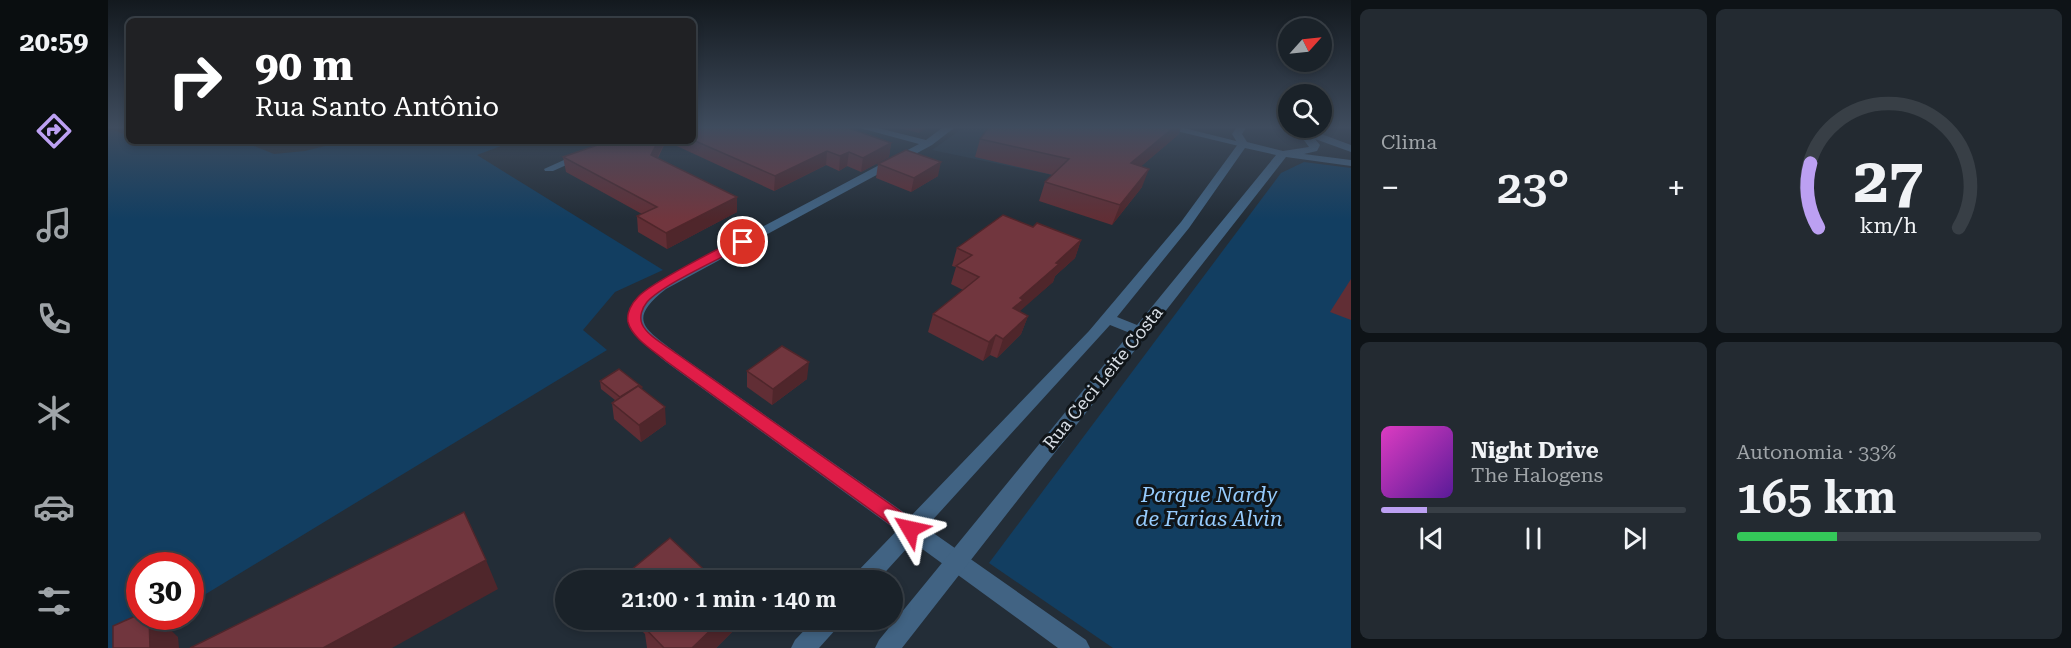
<!DOCTYPE html>
<html lang="pt">
<meta charset="utf-8">
<style>
body{margin:0;font-family:"Roboto Serif",serif;background:#232a31;color:#f1f3f6;height:100vh;display:flex;flex-direction:column;font-size:22px;white-space:nowrap}
*{box-sizing:border-box;margin:0}
p{font-size:20px;color:#9fa4a8}
.icon{flex:none;width:33px;height:33px;fill:none;stroke:currentColor;stroke-width:2;stroke-linecap:round;stroke-linejoin:round}
.map{position:relative;flex:1;overflow:hidden}
.panel{display:flex;flex-direction:column;gap:9px;padding:9px;background:#0e1317;width:720px}
.panel>*{flex:none}
.guide{position:absolute;left:18px;top:18px;width:570px;height:126px;border-radius:9px;box-shadow:0 3px 9px #0003,0 0 0 2px #383f46;background:#202124;color:#fff;overflow:hidden}
.needle{width:39px;rotate:63deg}
.buttons{position:absolute;left:1170px;top:18px;display:grid;gap:12px}
.buttons a{display:grid;place-items:center;width:54px;height:54px;border-radius:50%;background:#1a2229;box-shadow:0 3px 9px #0003,0 0 0 2px #383f46;font-size:30px}
.speed{position:absolute;left:18px;top:552px;display:flex;gap:12px;font-size:30px;font-weight:700;text-align:center}
.speed>*{display:grid;place-content:center;width:78px;height:78px;border-radius:50%;background:#1a2229;box-shadow:0 3px 9px #0003,0 0 0 2px #383f46;line-height:1}
.speed .limit{border:9px solid #d22;background:#fff;color:#111}
.pin{position:absolute;display:grid;place-items:center;width:51px;height:51px;color:#fff;margin:-26px;border:3px solid #fff;border-radius:50%;box-shadow:0 2px 6px #0007}
.me{position:absolute;width:66px;margin:-33px;rotate:306deg;stroke-linejoin:round;filter:drop-shadow(0 0 4px #0008)}
.turn{display:flex;align-items:center;gap:21px;height:126px;padding:0 30px;font-size:27px}
.turn .icon{width:78px;height:78px;stroke-width:2.5}
.turn b{display:block;font-size:42px;line-height:51px}
.big{font-size:45px;font-weight:600;line-height:1.1}
.panel .tile{flex:1;display:flex;flex-direction:column;justify-content:center;gap:9px;min-width:0;padding:0 21px;border-radius:9px;background:#232a31}
.panel .dial{align-items:center;gap:0}
.dial svg{height:156px;overflow:visible;fill:none;stroke:#383f46;stroke-width:7;stroke-linecap:round;text-anchor:middle}
.dial text{fill:#f1f3f6;stroke:none}
.song{display:flex;align-items:center;gap:18px}
.cover{width:72px;height:72px;border-radius:9px;background:linear-gradient(135deg,hsl(310 70% 55%),hsl(270 70% 35%))}
.played{height:6px;border-radius:3px;background:linear-gradient(90deg,#bca0f2 15%,#383f46 15%)}
.keys{display:flex;justify-content:space-around;direction:ltr}
.heat{display:flex;justify-content:space-between;align-items:center;font-size:33px;direction:ltr}
.charge{height:9px;border-radius:4px;background:linear-gradient(90deg,#34c759 33%,#383f46 0)}
.panel .tiles{flex:1;display:grid;gap:9px;grid-template-columns:repeat(2,1fr)}
.trip{position:absolute;left:447px;top:570px;width:348px;height:60px;border-radius:30px;background:#1a2229;box-shadow:0 3px 9px #0003,0 0 0 2px #383f46;font-weight:600;line-height:60px;text-align:center}
main{display:flex;flex:1;min-height:0}
.tab-bar{display:flex;flex-direction:column;width:108px;justify-content:space-around;align-items:center;background:#0a0e10;color:#9fa4a8}
.tab-bar .icon{width:42px;height:42px}
.tab-bar .on{color:#bca0f2}
.tab-bar b{font-size:27px;color:#f1f3f6}
.map>svg:first-child{display:block}
</style>
<main>
<nav class="tab-bar">
<b>20:59</b>
<svg class="icon on" aria-label="directions" viewBox="0 0 24 24"><path d="M12 3l9 9-9 9-9-9zM9 14v-3h6M13 9l2 2-2 2"/></svg>
<svg class="icon" aria-label="music" viewBox="0 0 24 24"><path d="M9 18V5l10-2v13"/><circle cx="6" cy="18" r="3"/><circle cx="16" cy="16" r="3"/></svg>
<svg class="icon" aria-label="phone" viewBox="0 0 24 24"><path d="M5 4h4l2 5-3 2q2 4 5 5l2-3 5 2v4C11 20 4 13 5 4z"/></svg>
<svg class="icon" aria-label="climate" viewBox="0 0 24 24"><path d="M12 3v18M4 7l16 10M4 17L20 7"/></svg>
<svg class="icon" aria-label="car" viewBox="0 0 24 24"><path d="M5 17H2v-5l4-1 3-4h7l3 4 3 1v5h-3M9 17h6M6 11h13"/><circle cx="7" cy="17" r="2"/><circle cx="17" cy="17" r="2"/></svg>
<svg class="icon" aria-label="filters" viewBox="0 0 24 24"><path d="M4 7h16M4 17h16"/><circle cx="9" cy="7" r="2"/><circle cx="15" cy="17" r="2"/></svg>
</nav>
<div class="map">
<svg width="1243" height="648" viewBox="0 0 1243 648">
<rect width="100%" height="100%" fill="#232d37"/>
<path fill="#273745" d="M855,128H1008L949,176L824,150Z"/>
<g fill="#123e61">
<path d="M5,130L21,136V141H133L166,154L197,151L237,141H406L369,155L555,270L507,292L475,330L499,350L83,603L82,566H32V616L62,617L14,648H0V131Z"/>
<path d="M1196,162L1243,168V648H1005L881,563L1173,173Z"/>
</g>
<g fill="none" stroke-linecap="round" stroke-linejoin="round">
<g fill="#416383" fill-rule="evenodd">
<path d="M752,128H770L818,140L834,128H846L824,145L558,289C517,321 538,329 570,354L978,640L982,648H950L558,362C521,331 501,319 548,283L811,144Z"/>
<path d="M1056,128H1076L1140,144L1135,147Z"/>
<path d="M498,141H512L445,171H437L436,169Z"/>
</g>
<g fill="#416383" fill-rule="evenodd">
<path d="M1128,128H1138L1134,134L1139,142L1175,151L1201,147L1187,128H1197L1243,145V152L1207,139L1212,145L1209,151L1196,154L1243,160V166L1178,157L794,648H767L771,640L1022,333L1002,325L770,580H745L748,573L981,331L1073,222L1130,144L1124,134ZM1137,148L1168,155L1029,325L1009,317L1081,228Z"/>
<path d="M706,620H733L729,628L711,648H683L687,640Z"/>
</g>
</g>
<g fill="#612e35">
<path d="M585,128L783,143L781,157L753,172L739,166L731,171L718,165L666,191L558,141L550,158L629,197V212L559,249L530,232L529,216L534,214L458,172L455,157L501,141H585Z"/>
<path d="M791,128H818L811,133Z"/>
<path d="M1071,134L1033,166L1034,187L1004,225L931,201L937,182L945,175L867,157L872,139Z"/>
<path d="M770,164L830,176L803,192L768,178Z"/>
<path d="M925,227L973,240L967,258L947,276L945,282L911,311L920,316L913,334L889,358L882,355L875,361L820,332L825,314L855,290L843,284L848,267L844,266L849,248Z"/>
<path d="M1243,279V320L1222,312Z"/>
<path d="M639,371L699,379L664,405L639,387Z"/>
<path d="M492,381L535,390L558,424L533,442L506,419L504,403L507,400L493,389Z"/>
<path d="M523,620H630V626L608,648H539L537,634Z"/>
</g>
<g fill="#4f262b">
<path d="M812,128H818L811,133Z"/>
<path d="M1065,128H1073L1071,134L1015,182L1023,163Z"/>
<path d="M550,141H557L544,169L543,155Z"/>
<path d="M783,143L781,157L753,172L755,158Z"/>
<path d="M719,151L718,165L666,191L667,176Z"/>
<path d="M741,152L739,166L731,171L732,156Z"/>
<path d="M833,162L830,176L803,192L806,178Z"/>
<path d="M1041,169L1034,187L1004,225L1012,205Z"/>
<path d="M629,197V212L559,249L558,233Z"/>
<path d="M973,240L967,258L947,276L945,282L911,312L905,308L912,298L948,263Z"/>
<path d="M920,316L913,334L889,358L895,339Z"/>
<path d="M888,335L882,355L875,361L881,342Z"/>
<path d="M701,362L699,379L664,405L665,389Z"/>
<path d="M557,407L558,424L533,442L531,425Z"/>
<path d="M378,560L390,589L284,648H215Z"/>
<path d="M41,616H48L70,637L71,648H42Z"/>
<path d="M613,620H630V626L608,648H584Z"/>
</g>
<g fill="#71363e" stroke="#4f262b" stroke-width="1.5">
<path d="M585,128H741L783,143L755,158L741,152L732,156L719,151L667,176L585,140Z"/>
<path d="M880,128H1065L1023,163L1041,169L1012,205L937,182L961,159L872,139Z"/>
<path d="M501,141H550L543,155L629,197L558,233L529,216L549,207L455,157Z"/>
<path d="M798,150L833,162L806,178L770,164Z"/>
<path d="M895,215L925,227L929,223L973,240L948,263L951,264L912,298L915,300L905,308L920,316L895,339L888,335L881,342L825,314L871,277L848,266L864,255L849,248Z"/>
<path d="M674,346L701,362L665,389L639,371Z"/>
<path d="M511,369L534,387L533,388L530,386L512,397L492,381Z"/>
<path d="M530,386L557,407L531,425L504,403Z"/>
<path d="M356,512L378,560L215,648H82Z"/>
<path d="M562,538L607,580H511Z"/>
<path d="M32,614V616H41L42,648H5V626Z"/>
<path d="M540,620H613L584,648H556L535,626L541,620Z"/>
</g>
<linearGradient id="sky" x2="0" y2="1"><stop stop-color="#13191e"/><stop offset="0.58" stop-color="#3f4c5e"/><stop offset="1" stop-color="#3f4c5e" stop-opacity="0"/></linearGradient>
<rect width="1243" height="219" fill="url(#sky)"/>
<path fill="#e11d48" stroke="#92132f" stroke-width="1.5" d="M635,238L639,239V244C616,257 555,284 539,302C534,308 531,317 534,324C539,336 559,346 569,354L809,523L812,529L809,534L802,537L796,534L558,361C546,351 524,338 520,322C518,313 524,303 530,297C540,285 619,243 635,238Z"/>
<g text-anchor="middle" stroke-width="6" stroke-linejoin="round" paint-order="stroke">
<g font-size="18" fill="#dae0e7" stroke="#101519">
<text transform="translate(995 378) rotate(-51)" y="6">Rua Ceci Leite Costa</text>
</g>
<g font-size="21" font-style="italic" fill="#96ccfe" stroke="#101519">
<text x="1101" y="502">Parque Nardy<tspan x="1101" dy="24">de Farias Alvin</tspan></text>
</g>
</g>
</svg>
<div class="buttons">
<a><svg class="needle" viewBox="-14 -14 28 28"><path d="M0-13l5 13h-10z" fill="#e53935"/><path d="M0 13l5-13h-10z" fill="#9fa4a8"/></svg></a>
<a><svg class="icon" aria-label="search" viewBox="0 0 24 24"><circle cx="10" cy="10" r="6"/><path d="M15 15l6 6"/></svg></a>
</div>
<div class="speed"><div class="limit">30</div></div>
<div class="pin" style="left:635px;top:242px;background:#d93025"><svg class="icon" aria-label="arrive" viewBox="0 0 24 24"><path d="M6 21V4h12l-3 4 3 4H6"/></svg></div>
<svg class="me" style="left:802px;top:529px" viewBox="-20 -20 40 40"><path d="M0-17L14 15 0 8-14 15z" fill="#e11d48" stroke="#fff" stroke-width="4"/></svg>
<div class="trip">21:00 · 1 min · 140 m</div>
<div class="guide">
<div class="turn"><svg class="icon" aria-label="right" viewBox="0 0 24 24"><path d="M7 20v-9h11M14 6l5 5-5 5"/></svg><div><b>90 m</b>Rua Santo Antônio</div></div>
</div>
</div>
<section class="panel">
<div class="tiles">
<div class="tile"><p>Clima</p>
<div class="heat"><a>−</a><b class="big">23°</b><a>+</a></div>
</div>
<div class="tile dial"><svg viewBox="0 0 100 80">
<path d="M14 69A42 42 0 1 1 86 69"/>
<path d="M14 69A42 42 0 0 1 10 36" stroke="#bca0f2"/>
<text x="50" y="56" font-size="32" font-weight="700">27</text>
<text x="50" y="72" font-size="11">km/h</text>
</svg></div>
<div class="tile">
<div class="song"><i class="cover"></i><div><b>Night Drive</b><p>The Halogens</p></div></div>
<div class="played"></div>
<div class="keys"><svg class="icon" aria-label="previous" viewBox="0 0 24 24"><path d="M18 5L8 12l10 7zM5 5v14"/></svg><svg class="icon" aria-label="pause" viewBox="0 0 24 24"><path d="M8 5v14M16 5v14"/></svg><svg class="icon" aria-label="next" viewBox="0 0 24 24"><path d="M6 5l10 7-10 7zM19 5v14"/></svg></div>
</div>
<div class="tile"><p>Autonomia · 33%</p><b class="big">165 km</b><div class="charge"></div></div>
</div>
</section>
</main>
